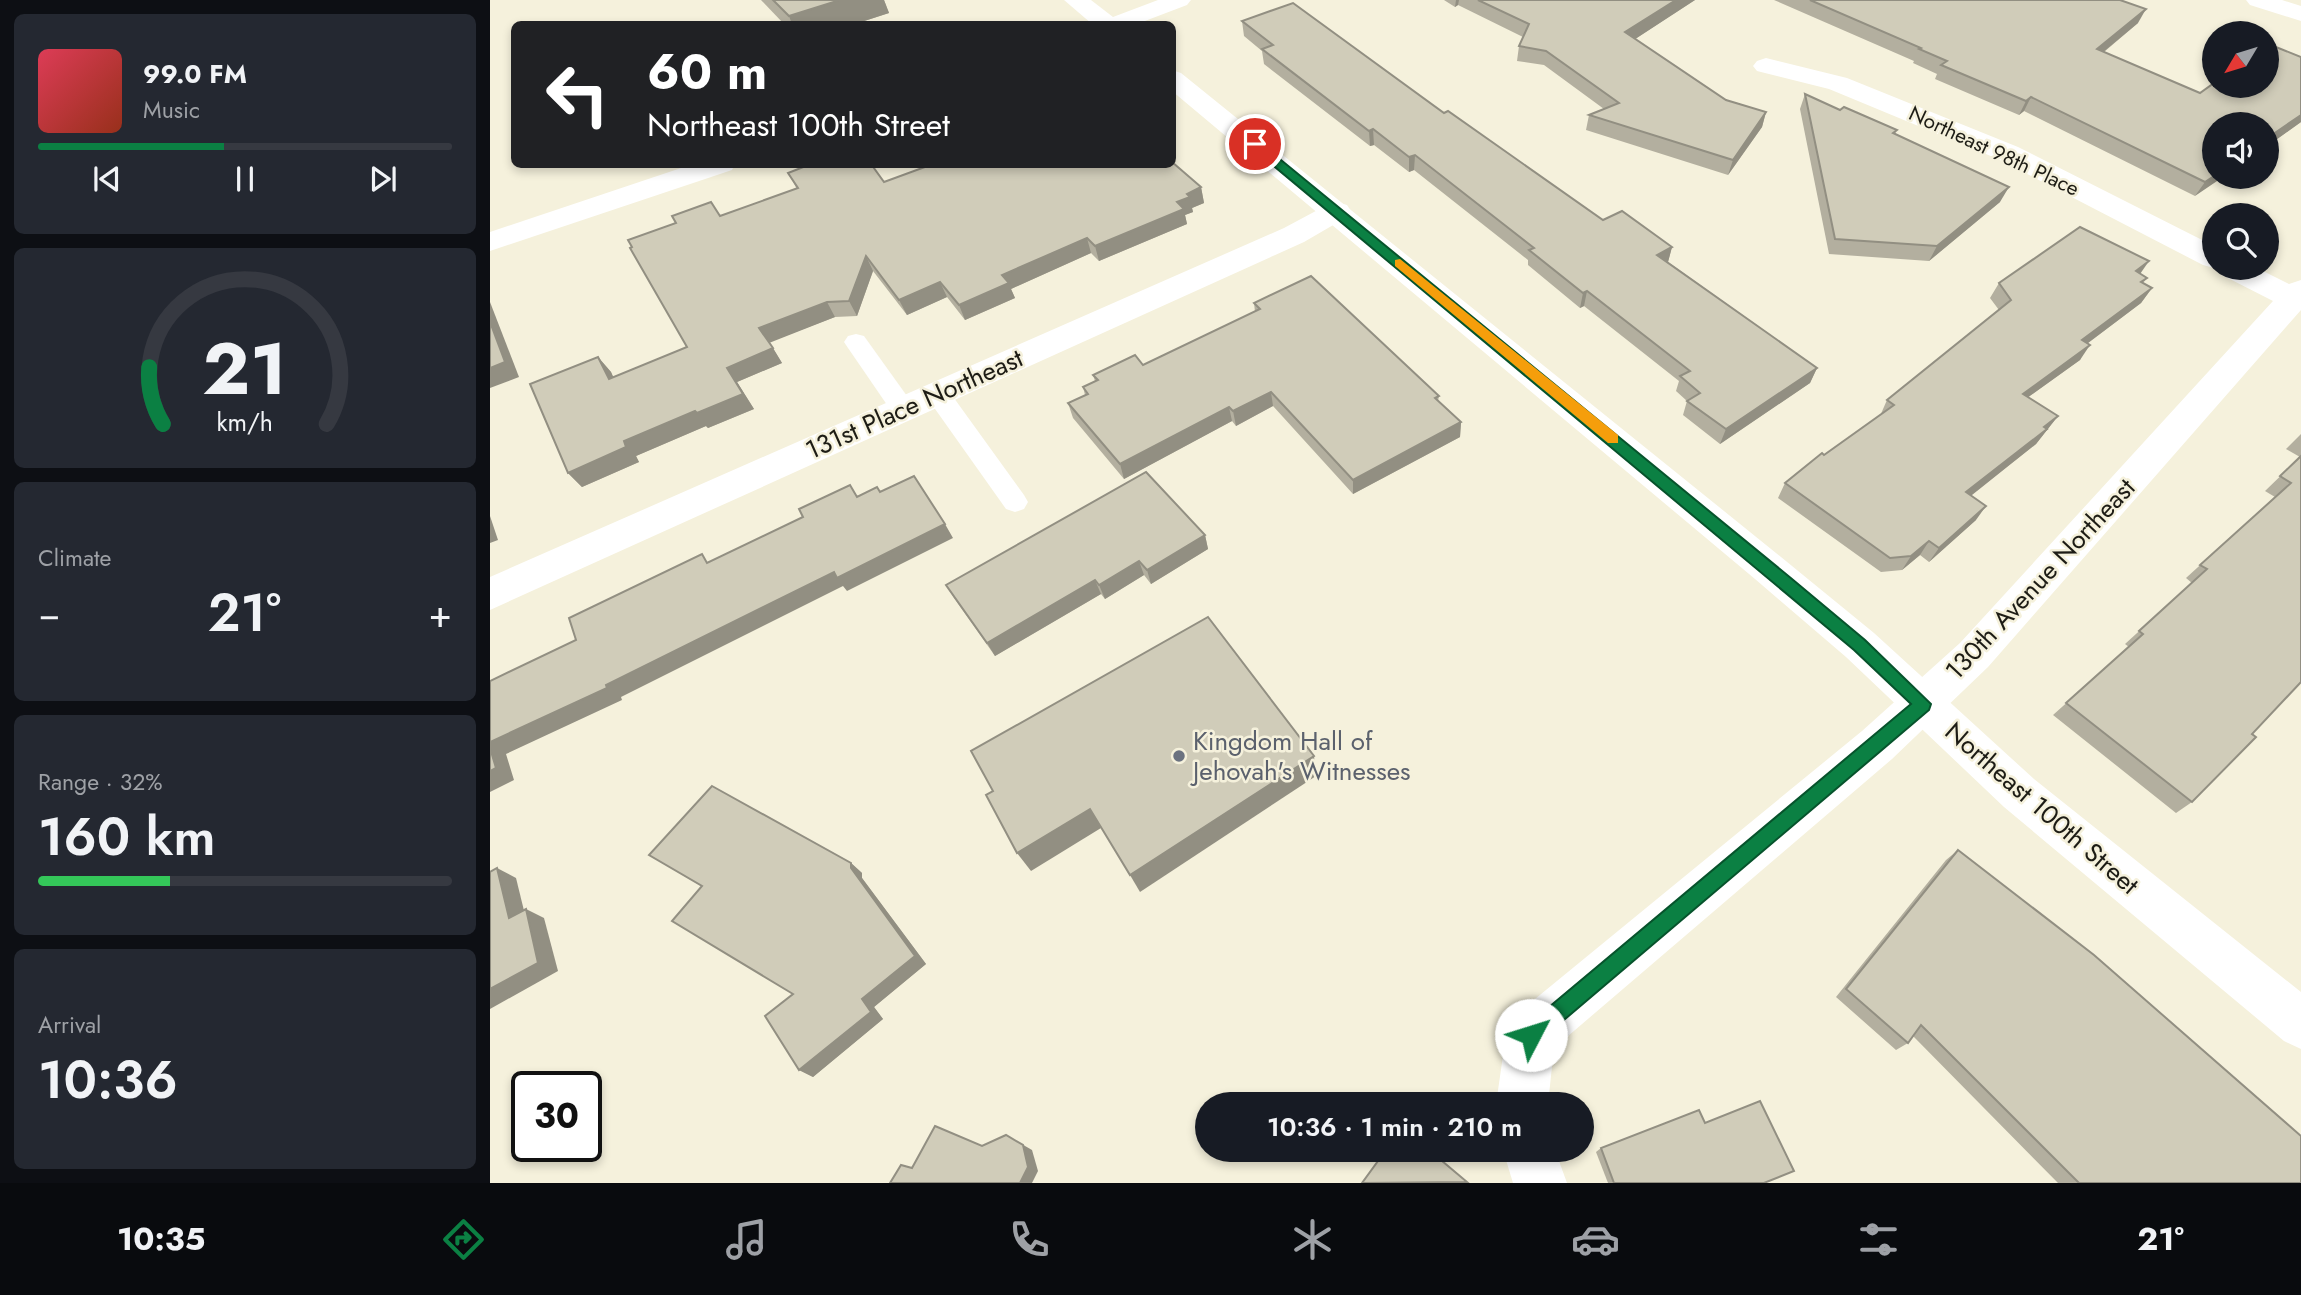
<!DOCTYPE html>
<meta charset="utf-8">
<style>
body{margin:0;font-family:Jost,sans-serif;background:#242831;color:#f1f3f6;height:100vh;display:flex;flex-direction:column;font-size:26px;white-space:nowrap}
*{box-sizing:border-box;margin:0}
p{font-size:23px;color:#9ea1a6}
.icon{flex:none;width:38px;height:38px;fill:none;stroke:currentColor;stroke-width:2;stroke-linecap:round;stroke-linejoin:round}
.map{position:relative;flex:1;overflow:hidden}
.side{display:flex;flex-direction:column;gap:14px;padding:14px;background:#0d0f14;width:490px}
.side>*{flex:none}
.hud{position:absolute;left:21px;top:21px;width:665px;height:147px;border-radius:10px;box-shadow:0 4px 10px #0003;background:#202124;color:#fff;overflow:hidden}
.needle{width:46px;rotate:232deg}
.buttons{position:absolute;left:1712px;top:21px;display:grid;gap:14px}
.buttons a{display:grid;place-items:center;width:77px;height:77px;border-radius:50%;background:#171b24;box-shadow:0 4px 10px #0003;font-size:35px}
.speed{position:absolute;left:21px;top:1071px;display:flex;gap:14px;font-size:35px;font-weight:700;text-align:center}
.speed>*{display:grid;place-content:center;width:91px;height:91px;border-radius:50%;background:#171b24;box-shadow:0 4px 10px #0003;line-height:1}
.speed .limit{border:4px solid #111;border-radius:10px;background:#fff;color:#111}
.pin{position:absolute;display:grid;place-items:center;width:60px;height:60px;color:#fff;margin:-30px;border:4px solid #fff;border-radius:50%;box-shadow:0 2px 7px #0007}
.me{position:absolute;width:77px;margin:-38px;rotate:50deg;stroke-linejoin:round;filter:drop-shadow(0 0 5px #0008)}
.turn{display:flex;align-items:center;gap:24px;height:147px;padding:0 21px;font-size:32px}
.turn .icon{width:91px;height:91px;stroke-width:2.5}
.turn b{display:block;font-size:49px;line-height:60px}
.big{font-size:52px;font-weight:600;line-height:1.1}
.side .tile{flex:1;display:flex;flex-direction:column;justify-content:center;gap:10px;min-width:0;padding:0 24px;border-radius:10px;background:#242831}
.side .dial{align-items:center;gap:0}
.dial svg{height:182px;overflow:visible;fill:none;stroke:#363941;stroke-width:7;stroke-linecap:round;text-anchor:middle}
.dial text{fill:#f1f3f6;stroke:none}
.song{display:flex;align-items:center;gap:21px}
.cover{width:84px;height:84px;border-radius:10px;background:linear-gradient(135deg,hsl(350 70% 55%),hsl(10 70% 35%))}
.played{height:7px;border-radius:4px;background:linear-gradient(90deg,#0b8043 45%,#363941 45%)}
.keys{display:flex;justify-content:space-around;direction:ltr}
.heat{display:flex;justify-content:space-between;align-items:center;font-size:38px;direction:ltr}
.charge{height:10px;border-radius:5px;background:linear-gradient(90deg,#34c759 32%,#363941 0)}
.trip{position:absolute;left:705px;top:1092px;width:399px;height:70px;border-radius:35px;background:#171b24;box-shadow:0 4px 10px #0003;font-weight:600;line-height:70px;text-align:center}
.tabs{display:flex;height:112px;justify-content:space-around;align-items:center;background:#090b0e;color:#9ea1a6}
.tabs .icon{width:49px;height:49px}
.tabs .selected{color:#0b8043}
.tabs b{font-size:32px;color:#f1f3f6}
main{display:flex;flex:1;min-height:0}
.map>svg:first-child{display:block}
</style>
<main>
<section class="side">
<div class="tile">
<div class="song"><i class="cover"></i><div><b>99.0 FM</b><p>Music</p></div></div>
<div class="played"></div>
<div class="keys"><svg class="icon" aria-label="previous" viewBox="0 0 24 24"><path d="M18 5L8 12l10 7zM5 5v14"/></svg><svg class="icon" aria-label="pause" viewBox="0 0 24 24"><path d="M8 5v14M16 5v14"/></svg><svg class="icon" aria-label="next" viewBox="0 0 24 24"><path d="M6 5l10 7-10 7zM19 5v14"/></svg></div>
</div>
<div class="tile dial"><svg viewBox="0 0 100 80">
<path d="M14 69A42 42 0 1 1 86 69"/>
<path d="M14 69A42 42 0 0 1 8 44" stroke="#0b8043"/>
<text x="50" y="56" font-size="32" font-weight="700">21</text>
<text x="50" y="72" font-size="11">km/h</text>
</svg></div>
<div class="tile"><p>Climate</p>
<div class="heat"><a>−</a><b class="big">21°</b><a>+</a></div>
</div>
<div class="tile"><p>Range · 32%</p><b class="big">160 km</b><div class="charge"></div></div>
<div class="tile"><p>Arrival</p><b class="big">10:36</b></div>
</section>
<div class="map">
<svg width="1811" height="1183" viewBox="0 0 1811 1183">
<rect width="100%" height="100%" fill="#f5f1dc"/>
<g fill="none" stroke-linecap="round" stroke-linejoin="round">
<g fill="#fff" fill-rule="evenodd">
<path d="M366,334L374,336L422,403L425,409L422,415L413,418L404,415L358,348L354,342L358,336Z"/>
<path d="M447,384L456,387L534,495L538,502L534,509L525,512L516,509L438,399L435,393L438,387Z"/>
</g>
<g fill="#fff" fill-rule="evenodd">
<path d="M1756,0H1792L1811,6V21L1760,5Z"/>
<path d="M1276,58L1357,78L1528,147L1724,246V268L1713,265L1508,159L1339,89L1267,71L1263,66L1267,61Z"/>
<path d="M847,202L857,205L861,211L857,217L814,242L0,610V577L794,228L837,205Z"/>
<path d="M1728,268H1767L1799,284L1811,280V310L1498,667L1402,759L1064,1048L1058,1104H1006L1016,1035L1023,1017L1372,731L1470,643L1783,301L1732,275Z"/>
<path d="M1013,1150H1065L1077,1183H1023Z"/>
</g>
<g fill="#fff" fill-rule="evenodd">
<path d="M574,0H601L623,17L668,0H701L697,5L647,24H602Z"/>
<path d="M682,70L691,73L1291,557L1384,633L1544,779L1811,992V1049L1794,1041L1514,807L1356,657L1265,579L682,91Z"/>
<path d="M203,164H245L242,170L0,251V232Z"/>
</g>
</g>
<g fill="#b3af9f">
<path d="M271,0H394L399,13L365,24H294Z"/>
<path d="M954,0H1205L1145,39L1236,100L1276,112L1272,127L1238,175L1096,130L1099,115L1114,109L1054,65L1027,61L1029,46L1033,37L968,5L965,7Z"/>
<path d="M1284,0H1630L1648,23L1614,52L1710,93L1811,57V122L1776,147V124L1705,196L1534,111L1529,115L1445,79L1447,74L1423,63L1424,61Z"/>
<path d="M752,21L954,113L1113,220L1182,247L1178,262L1327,368L1320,383L1230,444L1193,415L1197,401L1186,391L1189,381L1094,306L1090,308L1038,265V260L924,170L919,172L884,145L880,146L774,64L772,51L754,36Z"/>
<path d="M1315,94L1350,110L1407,130L1405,134L1510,202L1439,261L1339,254L1310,109Z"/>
<path d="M298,173L394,182L711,187L714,203L702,208L703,212L695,215L697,224L609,261L601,253L521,289L525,298L475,320L457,297L417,315L383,271L367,316L345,317L279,342L292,363L247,382L264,409L218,428L216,426L146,456L149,462L92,487L78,473L108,357L121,372L123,377L197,347L230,216L307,189Z"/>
<path d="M1650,274L1657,278L1653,283L1662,288L1651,303L1598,343L1590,360L1538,397L1568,416L1546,444L1481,495L1486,520L1439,562L1430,555L1412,570L1391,572L1288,498L1295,483L1390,416L1397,400L1509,310L1500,298L1509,283Z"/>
<path d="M764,303L949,396L948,401L971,422L970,437L863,494L783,406L746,426L742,421L634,479L583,418L578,403L595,395L593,387L605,381L603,375L653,365L765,312Z"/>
<path d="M1811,434V682L1762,734L1702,802L1686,813L1563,715L1639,647L1635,644L1702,583L1696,578L1785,497L1775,491L1810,457L1796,449Z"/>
<path d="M715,535L718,549L661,584L654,575L615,599L611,594L505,656L464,598L456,585Z"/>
<path d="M1468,850L1811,1183H1568L1423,1036L1418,1043L1406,1050L1346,997L1456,860Z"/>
<path d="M159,855L361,863L372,873V878L436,964L384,1007L393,1019L323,1077L309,1070L303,994L211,886Z"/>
<path d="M1215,1123L1274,1183H1118L1106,1152L1111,1148Z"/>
</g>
<g fill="#928f82">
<path d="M350,0H394L399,13L365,24H302L299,16Z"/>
<path d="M966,0H969L968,5L965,7Z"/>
<path d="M1186,0H1205L1133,47L1135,32Z"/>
<path d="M1656,9L1648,23L1600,63L1607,49Z"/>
<path d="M1541,97L1534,111L1529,115L1536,101Z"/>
<path d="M1276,112L1272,127L1238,175L1243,160Z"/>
<path d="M1811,115V122L1776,147V139Z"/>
<path d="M883,129L884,145L880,146L879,131Z"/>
<path d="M925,155L924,170L919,172V157Z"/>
<path d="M1724,176V177H1733L1705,196L1715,182Z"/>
<path d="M711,187L714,203L702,208L703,212L695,215L697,224L609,261L605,246L697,194Z"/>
<path d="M1519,187L1510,202L1439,261L1447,246Z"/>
<path d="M597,238L601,253L521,289L525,298L475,320L469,305L512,275Z"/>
<path d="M1182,247L1178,262L1167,255Z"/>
<path d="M376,256L383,271L367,316L359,301Z"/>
<path d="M1659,261L1648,277L1646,271Z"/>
<path d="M450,282L457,297L417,315L409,300Z"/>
<path d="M1662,288L1651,303L1582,355L1592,340Z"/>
<path d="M1097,291L1094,306L1090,308L1093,293Z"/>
<path d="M0,302L29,377L0,388Z"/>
<path d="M337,302L345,317L279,343L269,328Z"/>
<path d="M1600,345L1590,360L1523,408L1533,394Z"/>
<path d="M283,348L292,363L247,382L264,409L218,428L216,426L146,456L149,462L92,487L78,473L134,441L237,368Z"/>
<path d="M108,357L121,372L131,394L119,379Z"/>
<path d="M1327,368L1320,383L1230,444L1236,429Z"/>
<path d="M781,392L783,406L746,426L743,411Z"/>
<path d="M739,407L742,421L634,479L630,464Z"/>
<path d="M1568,416L1546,444L1467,507L1476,492Z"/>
<path d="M971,422L970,437L863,494V480Z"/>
<path d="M1496,506L1486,520L1439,562L1449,548Z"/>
<path d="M0,516L8,540L0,543Z"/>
<path d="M455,524L463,538L357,591L353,586L131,697L132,700L16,754L24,780L0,792V742L344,572Z"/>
<path d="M715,535L718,549L661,584L657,570Z"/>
<path d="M1439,541L1430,555L1412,570L1421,556Z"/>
<path d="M649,561L654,575L615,599L609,585Z"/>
<path d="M605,580L611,594L505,656L497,643Z"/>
<path d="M824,756L826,776L650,892L640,875Z"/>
<path d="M600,809L611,828L541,871L527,853Z"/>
<path d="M361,863L372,873V878L436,964L384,1007L393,1019L323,1077L309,1070L372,999Z"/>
<path d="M7,868L26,878L38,927L19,918Z"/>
<path d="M36,909L54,918L68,971L0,1009V989Z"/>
<path d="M516,1135L542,1150L548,1171L542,1183H530Z"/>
</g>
<g fill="#d0ccb9" stroke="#928f82" stroke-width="2">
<path d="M283,0H350L299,16Z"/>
<path d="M988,0H1186L1135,32L1236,100L1276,112L1243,160L1099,115L1129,103L1056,51L1029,46L1039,24Z"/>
<path d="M1320,0H1630L1656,9L1607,49L1710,93L1724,83V86H1776V43L1811,57V115L1776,139V124H1724V176L1715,182L1541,97L1536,101L1451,65L1457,61L1429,49L1431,48Z"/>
<path d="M803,3L954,113L958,111L1113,220L1132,211L1182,247L1167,255L1327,368L1236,429L1197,401L1210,393L1190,376L1200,371L1097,291L1093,293L1039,250L1044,248L925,155L919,157L883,129L879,131L772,49L783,45L752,21Z"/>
<path d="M1315,94L1350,110L1354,107L1407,130L1403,133L1519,187L1447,246L1345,239Z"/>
<path d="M682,162L711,187L697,194L700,197L687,202L694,209L605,246L597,238L512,275L519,283L469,305L450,282L409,300L376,256L359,301L337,302L269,328L283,348L237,368L253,394L207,413L205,411L134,441L136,447L78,473L40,384L108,357L119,379L197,347L140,248L142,247L138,240L186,223L182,216L221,202L230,216L308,188L298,173L321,164H381L394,182L443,164H682Z"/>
<path d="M1590,227L1659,261L1646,271L1657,278L1651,282L1662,288L1592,340L1600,345L1533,394L1568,416L1554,427L1557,429L1476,492L1496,506L1449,548L1439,541L1421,556L1400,558L1295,483L1332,453L1334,455L1404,405L1397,400L1521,300L1509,283Z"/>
<path d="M821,276L949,396L945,398L971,422L863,480L781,392L743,411L739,407L630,464L578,403L598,394L593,387L608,380L603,375L645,355L653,365L770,309L764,303Z"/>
<path d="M0,322L15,362L0,368Z"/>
<path d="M1811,456V682L1762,734L1766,737L1702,802L1576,703L1653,634L1649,631L1717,569L1710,565L1801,483L1790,476Z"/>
<path d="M656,472L715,535L657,570L649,561L609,585L605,580L497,643L456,585Z"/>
<path d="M424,476L455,524L347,578L344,572L116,685L117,688L0,742V681L86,640L79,618L212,554L217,563L313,517L309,509L360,485L367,497L387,487L390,492Z"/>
<path d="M718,617L824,756L640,875L600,809L527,853L496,795L503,791L481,751Z"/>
<path d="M0,748L6,768L0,771Z"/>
<path d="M222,786L361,863V868L425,956L372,999L381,1012L309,1070L275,1016L303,994L182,921L212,886L159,855Z"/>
<path d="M1468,850L1604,955L1811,1136V1183H1589L1431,1025L1418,1043L1356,989Z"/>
<path d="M7,868L19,918L36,909L48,963L0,989V872Z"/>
<path d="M1270,1101L1304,1171L1274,1183H1124L1111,1148L1209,1110L1215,1123Z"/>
<path d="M445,1126L492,1146L516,1135L533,1145L538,1167L530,1183H400L411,1165L422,1168Z"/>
<path d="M896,1150H939L977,1182L872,1183Z"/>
</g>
<path fill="#0b8043" stroke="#07532c" stroke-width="2" d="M761,142H769L1302,579L1375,640L1441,704L1439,710L1048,1042L1041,1045L1034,1042L1031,1035L1034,1028L1421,704L1364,650L761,147Z"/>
<path fill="#f59e0b" d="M910,259L1128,435V443H1118L905,266V260Z"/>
<circle fill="#6b7280" stroke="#f5f1dc" stroke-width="2.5" cx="689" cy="756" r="7"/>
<g text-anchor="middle" stroke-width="5" stroke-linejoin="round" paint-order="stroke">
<g font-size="21" fill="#1d1c15" stroke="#f5f1dc">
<text transform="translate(1504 151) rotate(25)" y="7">Northeast 98th Place</text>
</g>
<g font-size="26" fill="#1d1c15" stroke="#f5f1dc">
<text transform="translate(424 404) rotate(-24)" y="9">131st Place Northeast</text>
<text transform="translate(1550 579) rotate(-47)" y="9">130th Avenue Northeast</text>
<text transform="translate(1552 808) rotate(41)" y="9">Northeast 100th Street</text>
</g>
<g font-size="26" fill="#5b616d" stroke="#f5f1dc" text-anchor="start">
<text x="703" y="750">Kingdom Hall of<tspan x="703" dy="30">Jehovah's Witnesses</tspan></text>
</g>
</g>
</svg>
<div class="buttons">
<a><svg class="needle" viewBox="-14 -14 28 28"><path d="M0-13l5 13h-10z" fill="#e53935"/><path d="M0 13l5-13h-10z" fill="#9ea1a6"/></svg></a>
<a><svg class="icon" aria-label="sound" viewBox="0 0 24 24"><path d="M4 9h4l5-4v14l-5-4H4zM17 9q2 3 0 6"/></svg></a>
<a><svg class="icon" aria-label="search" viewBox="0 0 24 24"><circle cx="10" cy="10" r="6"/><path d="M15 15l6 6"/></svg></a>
</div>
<div class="speed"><div class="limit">30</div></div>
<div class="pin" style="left:765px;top:144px;background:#d93025"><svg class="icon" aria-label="arrive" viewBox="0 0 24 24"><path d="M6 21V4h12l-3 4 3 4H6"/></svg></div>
<svg class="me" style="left:1041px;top:1035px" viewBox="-20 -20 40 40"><circle r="19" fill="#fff"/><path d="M0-13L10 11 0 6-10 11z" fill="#0b8043"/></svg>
<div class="trip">10:36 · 1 min · 210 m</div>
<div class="hud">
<div class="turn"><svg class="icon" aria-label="left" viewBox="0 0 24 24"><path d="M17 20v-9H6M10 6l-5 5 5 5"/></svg><div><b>60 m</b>Northeast 100th Street</div></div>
</div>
</div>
</main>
<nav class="tabs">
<b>10:35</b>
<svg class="icon selected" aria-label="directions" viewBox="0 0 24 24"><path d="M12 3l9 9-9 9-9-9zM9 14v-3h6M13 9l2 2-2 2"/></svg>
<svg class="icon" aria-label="music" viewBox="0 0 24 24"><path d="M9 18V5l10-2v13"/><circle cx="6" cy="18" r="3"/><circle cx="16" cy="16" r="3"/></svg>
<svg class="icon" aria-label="phone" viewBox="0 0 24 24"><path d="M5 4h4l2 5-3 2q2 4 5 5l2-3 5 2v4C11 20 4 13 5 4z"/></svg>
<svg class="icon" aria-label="climate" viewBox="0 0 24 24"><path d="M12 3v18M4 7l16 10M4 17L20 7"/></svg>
<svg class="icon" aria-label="car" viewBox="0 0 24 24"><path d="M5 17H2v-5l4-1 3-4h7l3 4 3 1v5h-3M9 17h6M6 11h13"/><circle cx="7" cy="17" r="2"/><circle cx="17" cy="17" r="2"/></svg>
<svg class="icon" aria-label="filters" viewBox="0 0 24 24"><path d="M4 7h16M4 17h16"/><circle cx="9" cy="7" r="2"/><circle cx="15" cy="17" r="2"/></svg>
<b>21°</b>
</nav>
